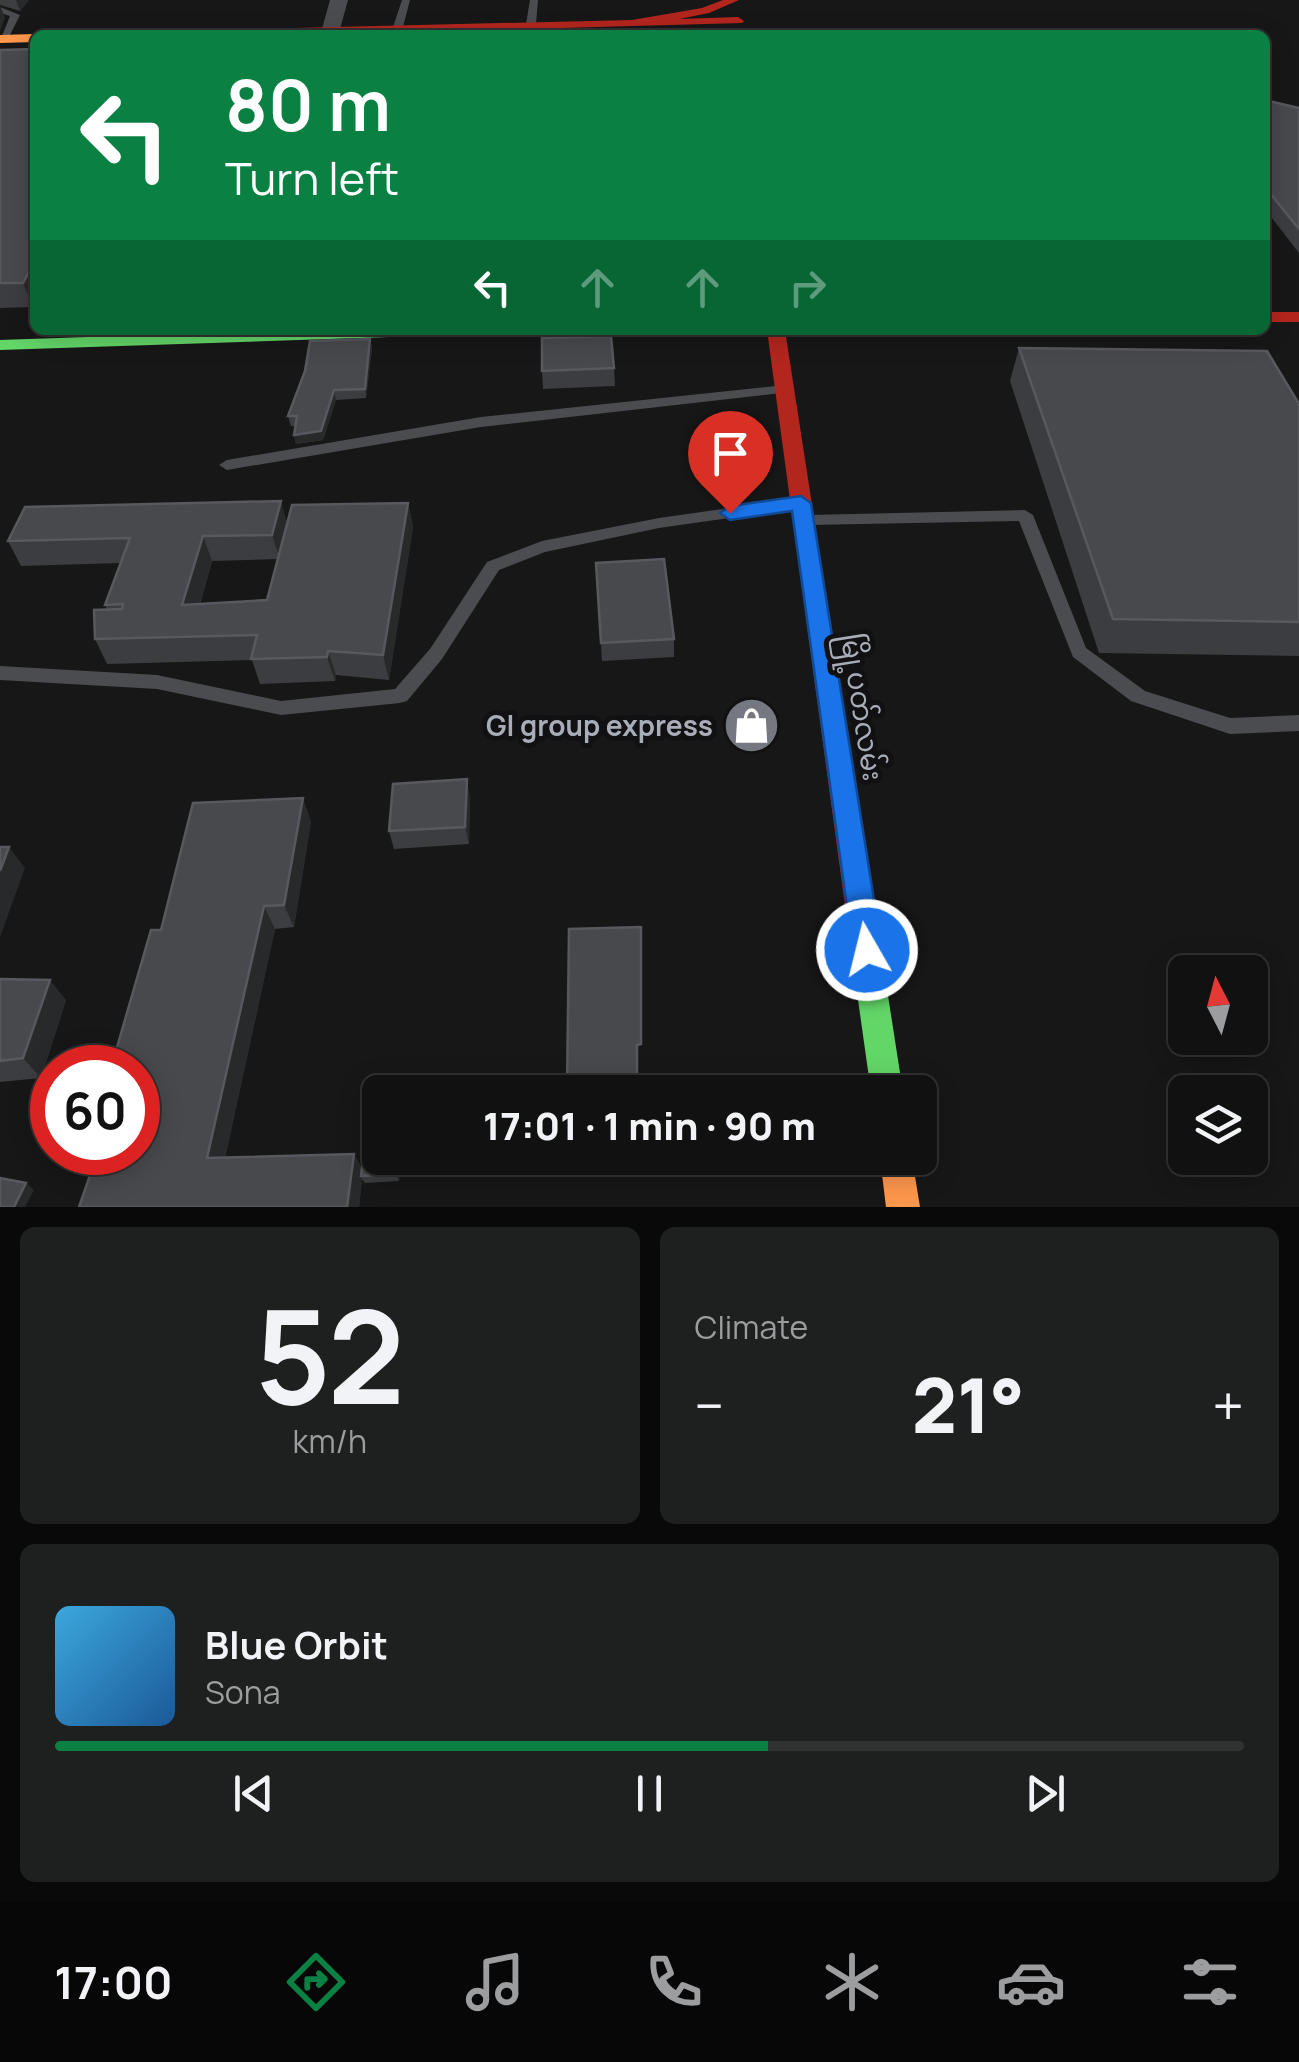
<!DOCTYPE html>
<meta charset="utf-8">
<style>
body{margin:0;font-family:Manrope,"Noto Sans Myanmar",sans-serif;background:#1e1f1f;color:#f1f3f6;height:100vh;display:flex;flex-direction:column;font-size:38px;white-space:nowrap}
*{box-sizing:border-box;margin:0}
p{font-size:32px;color:#9c9d9f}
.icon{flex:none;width:55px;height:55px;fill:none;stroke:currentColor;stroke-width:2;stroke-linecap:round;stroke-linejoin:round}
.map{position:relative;height:1207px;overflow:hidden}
.panel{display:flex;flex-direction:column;gap:20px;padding:20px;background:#090909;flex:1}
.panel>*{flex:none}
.hud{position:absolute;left:30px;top:30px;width:1240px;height:305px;border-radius:15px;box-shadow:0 5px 25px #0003,0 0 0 2px #303131;background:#0b8043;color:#fff;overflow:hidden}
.needle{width:65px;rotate:354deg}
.fabs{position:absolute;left:1168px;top:955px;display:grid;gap:20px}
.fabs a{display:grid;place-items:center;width:100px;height:100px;border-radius:15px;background:#111;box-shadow:0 5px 25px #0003,0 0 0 2px #303131;font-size:50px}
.speed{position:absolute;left:30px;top:1045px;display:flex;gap:20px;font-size:50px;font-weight:700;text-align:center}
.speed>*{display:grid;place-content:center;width:130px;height:130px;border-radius:50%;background:#111;box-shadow:0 5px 25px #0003,0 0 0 2px #303131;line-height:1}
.speed .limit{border:15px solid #d22;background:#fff;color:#111}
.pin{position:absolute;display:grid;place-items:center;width:85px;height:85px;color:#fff;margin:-102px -42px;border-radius:50% 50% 50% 0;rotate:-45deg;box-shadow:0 0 10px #0007}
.pin .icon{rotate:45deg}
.me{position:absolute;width:110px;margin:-55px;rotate:352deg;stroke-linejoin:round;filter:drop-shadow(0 0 8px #0008)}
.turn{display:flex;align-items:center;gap:35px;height:210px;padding:0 30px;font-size:45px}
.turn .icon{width:130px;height:130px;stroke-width:2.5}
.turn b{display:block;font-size:70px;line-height:85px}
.lanes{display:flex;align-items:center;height:95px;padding:0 30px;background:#0003;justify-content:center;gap:50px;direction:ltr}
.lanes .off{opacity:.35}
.big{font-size:75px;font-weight:800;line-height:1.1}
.panel .widget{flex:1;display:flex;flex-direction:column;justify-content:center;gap:15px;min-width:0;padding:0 35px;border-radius:15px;background:#1e1f1f}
.panel .dial{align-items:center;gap:0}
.dial b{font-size:130px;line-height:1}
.song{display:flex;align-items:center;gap:30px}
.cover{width:120px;height:120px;border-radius:15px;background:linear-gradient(135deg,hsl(200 70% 55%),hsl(210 70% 35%))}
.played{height:10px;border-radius:5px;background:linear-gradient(90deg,#0b8043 60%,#303131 60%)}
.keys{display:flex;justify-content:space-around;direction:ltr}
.heat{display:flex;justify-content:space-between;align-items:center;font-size:55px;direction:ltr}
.panel .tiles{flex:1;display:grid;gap:20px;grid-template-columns:1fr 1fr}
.widget:last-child{grid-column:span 2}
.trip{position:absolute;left:362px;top:1075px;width:575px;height:100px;border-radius:15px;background:#111;box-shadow:0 5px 25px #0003,0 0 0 2px #303131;font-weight:800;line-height:100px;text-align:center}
.tab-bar{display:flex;height:160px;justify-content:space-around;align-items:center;background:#070707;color:#9c9d9f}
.tab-bar .icon{width:70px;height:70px}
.tab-bar .selected{color:#0b8043}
.tab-bar b{font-size:45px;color:#f1f3f6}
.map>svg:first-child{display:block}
</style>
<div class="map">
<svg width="1299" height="1207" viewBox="0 0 1299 1207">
<rect width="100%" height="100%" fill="#171717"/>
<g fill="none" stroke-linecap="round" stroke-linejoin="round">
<g fill="#4b4c50" fill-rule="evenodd">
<path d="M402,0H410L403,27L398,30L393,27Z"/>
<path d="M530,0H538L536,24L531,27L526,24Z"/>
<path d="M0,7L20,15L8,39L3,42L0,41L10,16L0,13Z"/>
<path d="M785,385L792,389L790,392L481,427L227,470L219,465L227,460L481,417Z"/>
<path d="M800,498L808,503L806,507L659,528L545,552L499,570L442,659L407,701L400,703L281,715L157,689L0,680V666L157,675L281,701L395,689L430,649L487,562L542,541L659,518Z"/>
<path d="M1025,510L1033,515L1086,648L1145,691L1230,718L1299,715V731L1230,734L1131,701L1073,657L1019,521L809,525L801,520L809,515Z"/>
</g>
<path fill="#4b4c50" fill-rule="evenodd" d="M330,0H348L340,29L331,35L322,29Z"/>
<g fill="#63d668" fill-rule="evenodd">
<path d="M291,330H458L449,335L0,350V340Z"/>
<path d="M867,944L877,947L882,957L903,1092H871L852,957L857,947Z"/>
</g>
<g fill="#ff974d" fill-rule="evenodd">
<path d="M35,34V42L0,43V35Z"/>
<path d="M880,1158H912L920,1207H886Z"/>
</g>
<g fill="#b3261e" fill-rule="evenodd">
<path d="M723,0H739L709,13L679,19L738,17L744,21L742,23L311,35H158L164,31L632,20L702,8Z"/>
<rect x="1265" y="312" width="34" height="10"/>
<path d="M767,330H785L882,957L877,967L867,970L857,967L852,957Z"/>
</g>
</g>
<g fill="#3c3d40" fill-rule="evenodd">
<path d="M0,0H29L20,11L0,5Z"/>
<path d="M0,50L33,307L0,308Z"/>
<path d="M1265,100L1299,108V253L1265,209Z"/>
<path d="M370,339L372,348L366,398L336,400L323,440L296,444L294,435L296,426H291L288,416Z"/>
<path d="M1019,348L1299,404V656L1099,653L1010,381Z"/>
<path d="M614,368L615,386L543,389L542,371Z"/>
<path d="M408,503L413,527L389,680L336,675L335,681L260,684L252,660L107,664L95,639L107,610L105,605L121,563L21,566L8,541L287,523ZM278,559L267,600L200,604L212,561Z"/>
<path d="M596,563L674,639V657L602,661Z"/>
<path d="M470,797L469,844L394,849L389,831Z"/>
<path d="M311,821L294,927L275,929L225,1158L354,1154L362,1169L380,1158H401L399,1181L365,1183L362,1179L359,1207H79L138,1152L161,930Z"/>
<path d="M0,979L66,1000L41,1078L0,1082Z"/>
</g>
<g fill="#28292a">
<path d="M16,0H29L20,11Z"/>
<path d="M0,5L5,18L0,31Z"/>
<path d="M35,261V303L33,307L23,283Z"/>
<path d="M370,339L372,348L366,398L365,389Z"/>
<path d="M334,390L336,400L323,440L296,444L294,435Z"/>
<path d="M281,501L288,526L280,559L272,535Z"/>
<path d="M408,503L413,527L389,680L383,655Z"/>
<path d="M203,536L212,561L192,630L182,605Z"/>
<path d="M328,651L336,675L335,681L327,657Z"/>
<path d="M467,779L470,797L469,844L465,827Z"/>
<path d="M303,798L311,821L294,927L284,905Z"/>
<path d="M9,847L25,868L0,937V871Z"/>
<path d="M264,906L275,929L221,1176L207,1158Z"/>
<path d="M50,980L66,1000L41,1078L23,1058Z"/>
<path d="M354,1154L363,1172L361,1176L362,1179L359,1207H347Z"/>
<path d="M397,1158H401L399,1181L396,1174Z"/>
<path d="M26,1183L34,1190L25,1207H14Z"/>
</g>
<g fill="#48494d" stroke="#57595e" stroke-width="2.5">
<path d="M35,49V261L23,283H0V50Z"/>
<path d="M1265,100L1299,108V229L1265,187Z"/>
<path d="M611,336L614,368L542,371V338Z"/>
<path d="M370,339L365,389L334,390L321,431L294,435L297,416H288L305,371L310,341Z"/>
<path d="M1019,348L1267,351L1299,404V622L1113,619Z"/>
<path d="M281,501L272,535L203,536L182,605L267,600L292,505L408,503L383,655L328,651L327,657L251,659L257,635L95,639L94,610L122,609L123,604L105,605L130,538L8,541L25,507Z"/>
<path d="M664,559L674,639L601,643L596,563Z"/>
<path d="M467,779L465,827L389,831L393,784Z"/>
<path d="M303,798L284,905L264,906L207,1158L354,1154L347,1207H79L98,1152H138V1068H111L151,930H161L193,803Z"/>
<path d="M0,847H9L0,871Z"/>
<path d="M641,927V1044L637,1045V1092H567L569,929Z"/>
<path d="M0,979L50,980L23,1058L0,1061Z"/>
<path d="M380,1134V1158H397L396,1174L361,1176L366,1135Z"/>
<path d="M0,1178L26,1183L14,1207H0Z"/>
</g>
<path fill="#1a73e8" stroke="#114b97" stroke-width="2.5" d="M801,496L811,503L882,950L878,959L867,963L857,959L853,950L792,511L730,520L720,513L730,506Z"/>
<defs>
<symbol id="shop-disc" viewBox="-11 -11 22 22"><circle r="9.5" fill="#757880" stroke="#111113"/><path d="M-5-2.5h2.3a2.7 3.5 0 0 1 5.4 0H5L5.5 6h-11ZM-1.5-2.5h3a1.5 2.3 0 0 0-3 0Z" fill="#fff"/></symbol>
</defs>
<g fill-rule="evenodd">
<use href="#shop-disc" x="720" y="694" width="63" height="63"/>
</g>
<g text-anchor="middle" stroke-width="10" stroke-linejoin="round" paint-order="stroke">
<g font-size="28" fill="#a8adb8" stroke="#111113">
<text transform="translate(862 707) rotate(81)" y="10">မြို့ပတ်လမ်း</text>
</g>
<g font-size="28" font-weight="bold" fill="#a8adb8" stroke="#111113" text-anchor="end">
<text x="713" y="736">GI group express</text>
</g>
</g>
</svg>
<div class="fabs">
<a><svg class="needle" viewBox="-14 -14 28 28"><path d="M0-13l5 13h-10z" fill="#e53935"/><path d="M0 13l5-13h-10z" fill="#9c9d9f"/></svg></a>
<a><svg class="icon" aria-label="layers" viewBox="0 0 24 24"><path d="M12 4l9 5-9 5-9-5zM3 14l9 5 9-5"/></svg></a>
</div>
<div class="speed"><div class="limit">60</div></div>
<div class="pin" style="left:730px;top:513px;background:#d93025"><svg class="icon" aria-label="arrive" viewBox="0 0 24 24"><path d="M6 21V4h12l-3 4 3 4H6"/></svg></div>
<svg class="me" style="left:867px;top:950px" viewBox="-20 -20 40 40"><circle r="17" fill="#1a73e8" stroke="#fff" stroke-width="3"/><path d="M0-11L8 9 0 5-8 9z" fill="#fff"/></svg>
<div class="trip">17:01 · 1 min · 90 m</div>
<div class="hud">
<div class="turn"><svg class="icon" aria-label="left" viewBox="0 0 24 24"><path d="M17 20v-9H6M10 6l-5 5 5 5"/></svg><div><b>80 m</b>Turn left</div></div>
<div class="lanes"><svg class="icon" aria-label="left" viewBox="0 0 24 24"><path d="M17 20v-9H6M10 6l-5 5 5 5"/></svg><svg class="icon off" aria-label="ahead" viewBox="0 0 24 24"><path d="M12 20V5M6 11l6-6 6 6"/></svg><svg class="icon off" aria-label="ahead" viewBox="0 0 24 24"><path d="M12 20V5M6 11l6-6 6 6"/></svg><svg class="icon off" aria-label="right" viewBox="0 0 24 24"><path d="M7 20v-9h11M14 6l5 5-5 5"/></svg></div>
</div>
</div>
<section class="panel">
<div class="tiles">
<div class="widget dial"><b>52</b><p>km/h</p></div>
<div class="widget"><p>Climate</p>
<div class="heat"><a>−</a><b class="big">21°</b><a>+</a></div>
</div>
<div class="widget">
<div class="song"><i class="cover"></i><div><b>Blue Orbit</b><p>Sona</p></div></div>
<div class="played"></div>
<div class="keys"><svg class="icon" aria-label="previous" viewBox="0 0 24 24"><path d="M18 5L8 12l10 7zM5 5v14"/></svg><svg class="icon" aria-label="pause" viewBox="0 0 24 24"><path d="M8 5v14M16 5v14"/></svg><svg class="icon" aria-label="next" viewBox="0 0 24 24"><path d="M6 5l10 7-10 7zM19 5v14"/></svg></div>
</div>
</div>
</section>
<nav class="tab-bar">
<b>17:00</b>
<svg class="icon selected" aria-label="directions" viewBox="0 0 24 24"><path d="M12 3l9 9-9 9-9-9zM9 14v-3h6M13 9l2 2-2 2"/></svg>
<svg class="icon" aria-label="music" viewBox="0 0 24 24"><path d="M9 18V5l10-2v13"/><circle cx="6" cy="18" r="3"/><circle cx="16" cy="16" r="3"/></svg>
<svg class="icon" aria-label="phone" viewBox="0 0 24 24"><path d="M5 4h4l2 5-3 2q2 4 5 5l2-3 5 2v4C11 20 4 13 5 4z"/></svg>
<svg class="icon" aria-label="climate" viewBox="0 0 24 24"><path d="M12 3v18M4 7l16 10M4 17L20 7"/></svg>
<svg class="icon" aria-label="car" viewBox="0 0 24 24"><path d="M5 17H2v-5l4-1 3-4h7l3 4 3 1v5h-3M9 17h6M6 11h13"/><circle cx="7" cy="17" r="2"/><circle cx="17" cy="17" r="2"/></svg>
<svg class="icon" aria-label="filters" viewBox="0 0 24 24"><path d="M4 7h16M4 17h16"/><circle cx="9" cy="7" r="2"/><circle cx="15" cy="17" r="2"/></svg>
</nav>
